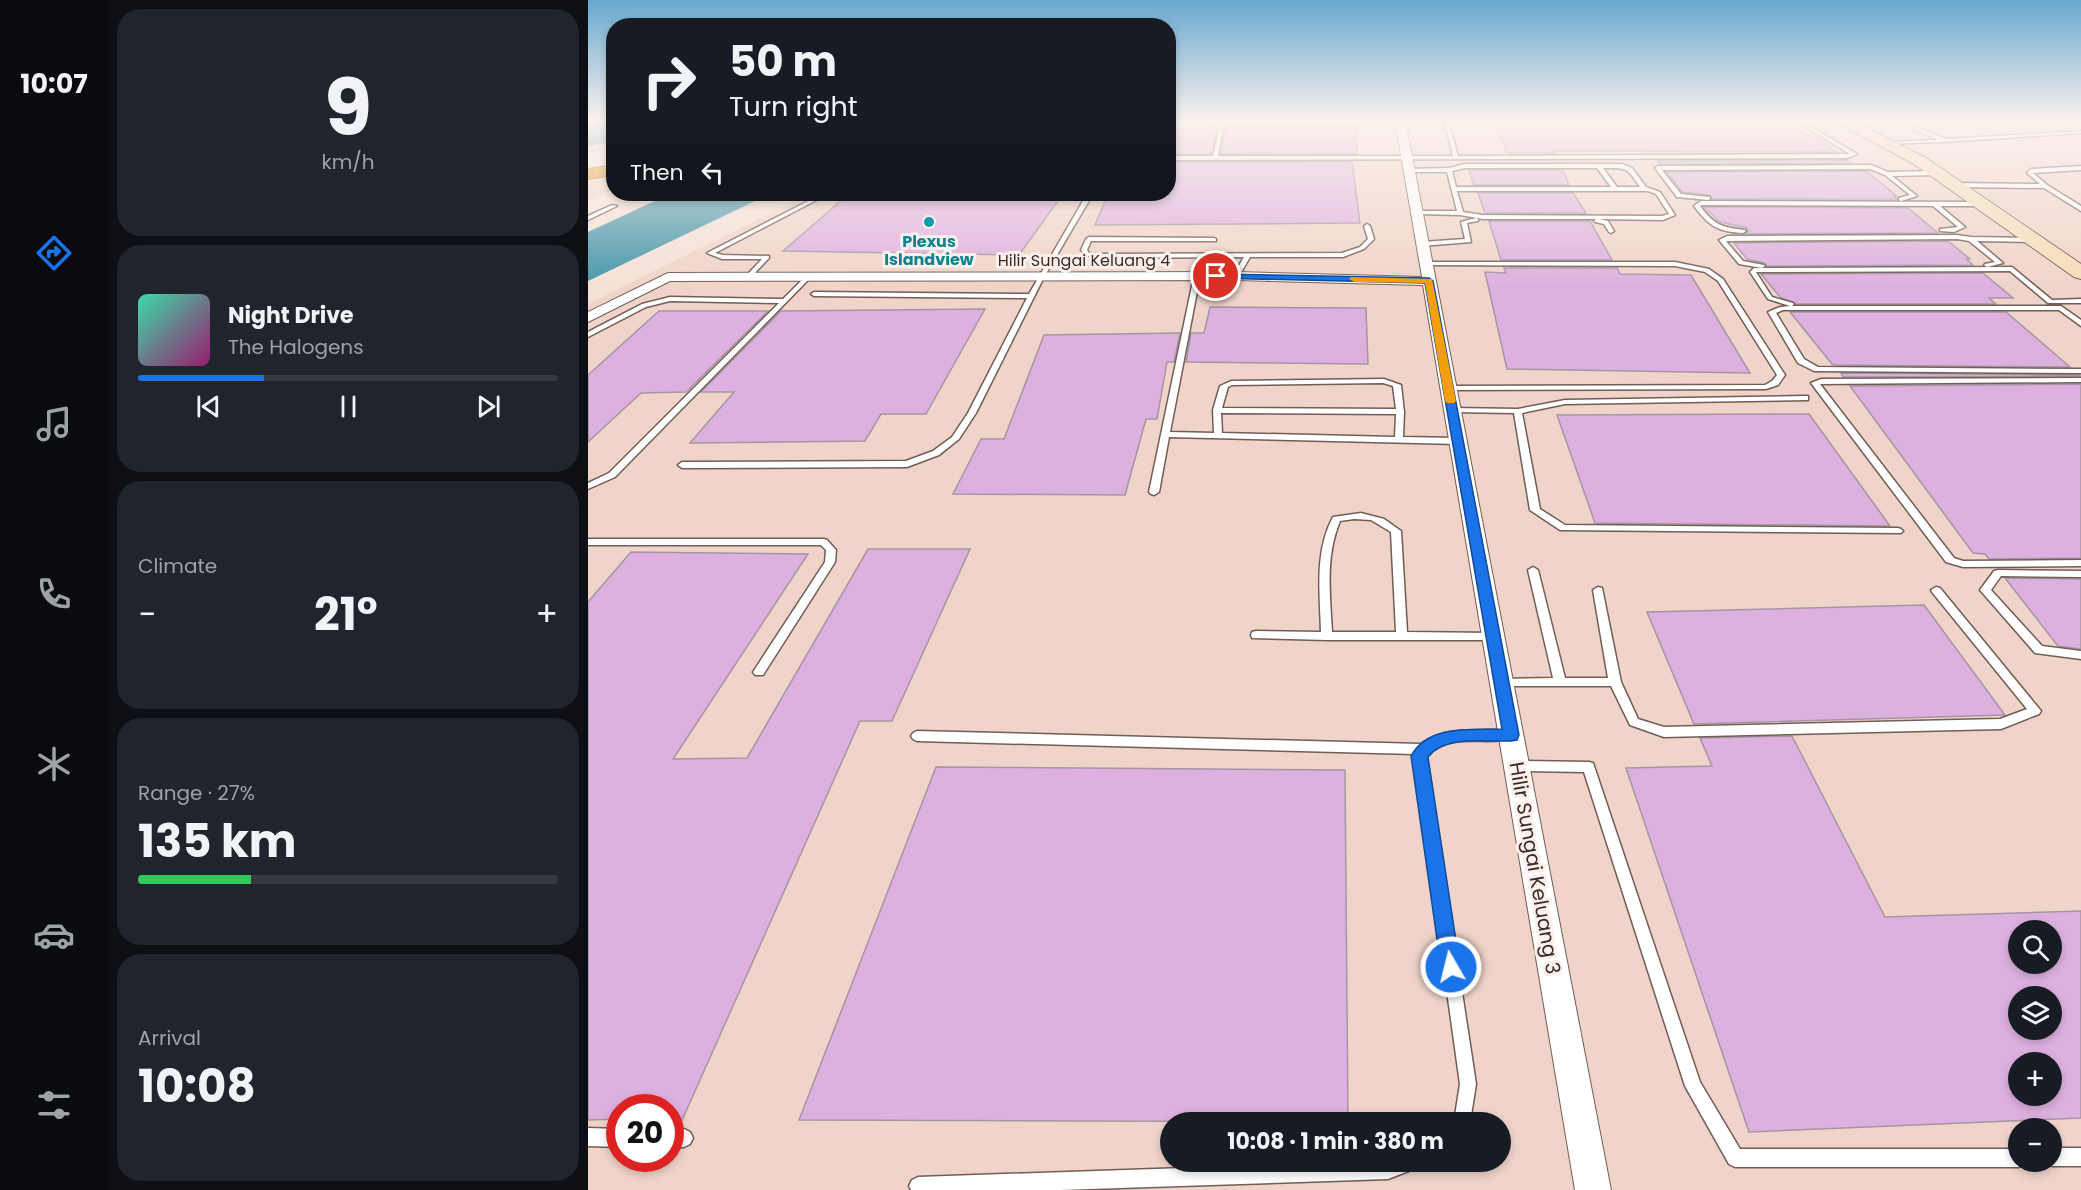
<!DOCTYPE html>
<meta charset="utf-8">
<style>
body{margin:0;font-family:Poppins,sans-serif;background:#20242c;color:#f1f3f6;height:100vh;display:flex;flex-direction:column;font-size:22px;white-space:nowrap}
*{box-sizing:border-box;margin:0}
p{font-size:20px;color:#9ea1a6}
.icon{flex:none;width:33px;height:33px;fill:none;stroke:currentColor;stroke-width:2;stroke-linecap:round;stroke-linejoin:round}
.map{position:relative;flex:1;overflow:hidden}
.drawer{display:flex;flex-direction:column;gap:9px;padding:9px;background:#0d0f14;width:480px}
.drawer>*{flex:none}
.hud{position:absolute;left:18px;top:18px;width:570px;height:183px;border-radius:24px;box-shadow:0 3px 9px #0003;background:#171b24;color:#f1f3f6;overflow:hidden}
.fabs{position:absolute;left:1420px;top:920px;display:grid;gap:12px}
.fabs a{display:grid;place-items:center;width:54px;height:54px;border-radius:50%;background:#171b24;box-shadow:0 3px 9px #0003;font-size:30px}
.speed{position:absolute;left:18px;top:1094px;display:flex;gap:12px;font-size:30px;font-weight:700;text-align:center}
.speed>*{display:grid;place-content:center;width:78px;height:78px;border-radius:50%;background:#171b24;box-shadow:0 3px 9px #0003;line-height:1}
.speed .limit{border:9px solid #d22;background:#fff;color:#111}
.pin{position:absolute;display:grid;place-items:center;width:51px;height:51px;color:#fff;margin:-26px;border:3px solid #fff;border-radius:50%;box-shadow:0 2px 6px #0007}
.me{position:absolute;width:66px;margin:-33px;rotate:352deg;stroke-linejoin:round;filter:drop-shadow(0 0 4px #0008)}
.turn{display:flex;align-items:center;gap:21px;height:126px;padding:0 24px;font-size:27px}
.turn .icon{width:78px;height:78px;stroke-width:2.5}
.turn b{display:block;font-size:42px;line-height:51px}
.then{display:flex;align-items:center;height:57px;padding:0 24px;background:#0003;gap:12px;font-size:22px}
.big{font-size:45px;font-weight:700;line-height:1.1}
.drawer .card{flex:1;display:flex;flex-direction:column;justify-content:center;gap:9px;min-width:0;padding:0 21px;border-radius:24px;background:#20242c}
.drawer .dial{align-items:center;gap:0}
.dial b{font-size:78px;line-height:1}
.song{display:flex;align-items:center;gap:18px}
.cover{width:72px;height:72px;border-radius:9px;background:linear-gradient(135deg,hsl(160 70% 55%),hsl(320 70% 35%))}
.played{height:6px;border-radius:3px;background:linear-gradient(90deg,#1a73e8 30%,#363941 30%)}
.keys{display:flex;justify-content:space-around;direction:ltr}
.heat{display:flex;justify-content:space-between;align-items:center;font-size:33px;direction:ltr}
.charge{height:9px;border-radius:4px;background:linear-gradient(90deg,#34c759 27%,#363941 0)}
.trip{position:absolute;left:572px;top:1112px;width:351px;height:60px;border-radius:30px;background:#171b24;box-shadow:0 3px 9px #0003;font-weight:700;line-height:60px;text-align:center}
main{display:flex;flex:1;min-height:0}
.tabs{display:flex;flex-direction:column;width:108px;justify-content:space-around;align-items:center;background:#090b0e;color:#9ea1a6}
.tabs .icon{width:42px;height:42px}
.tabs .current{color:#1a73e8}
.tabs b{font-size:27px;color:#f1f3f6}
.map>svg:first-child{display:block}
</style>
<main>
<nav class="tabs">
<b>10:07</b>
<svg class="icon current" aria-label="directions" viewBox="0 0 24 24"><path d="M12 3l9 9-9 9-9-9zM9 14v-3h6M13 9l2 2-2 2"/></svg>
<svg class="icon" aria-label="music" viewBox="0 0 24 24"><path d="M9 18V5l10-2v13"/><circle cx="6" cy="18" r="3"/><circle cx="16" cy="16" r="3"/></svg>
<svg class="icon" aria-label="phone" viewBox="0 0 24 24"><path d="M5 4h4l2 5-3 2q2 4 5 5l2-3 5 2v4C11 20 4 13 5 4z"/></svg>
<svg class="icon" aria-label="climate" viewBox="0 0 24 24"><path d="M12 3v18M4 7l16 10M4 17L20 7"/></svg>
<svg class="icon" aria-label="car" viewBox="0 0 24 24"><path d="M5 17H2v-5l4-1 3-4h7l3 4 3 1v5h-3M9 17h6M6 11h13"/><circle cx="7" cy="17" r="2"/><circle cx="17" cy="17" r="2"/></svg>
<svg class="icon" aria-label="filters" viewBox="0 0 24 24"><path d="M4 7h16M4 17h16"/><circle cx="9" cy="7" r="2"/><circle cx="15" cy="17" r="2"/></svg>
</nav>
<section class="drawer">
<div class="card dial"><b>9</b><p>km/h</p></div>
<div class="card">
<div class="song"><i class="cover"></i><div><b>Night Drive</b><p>The Halogens</p></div></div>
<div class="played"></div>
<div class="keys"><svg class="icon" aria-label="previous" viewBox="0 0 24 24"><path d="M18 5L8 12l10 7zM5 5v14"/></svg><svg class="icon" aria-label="pause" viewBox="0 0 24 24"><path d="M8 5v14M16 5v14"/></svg><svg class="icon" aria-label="next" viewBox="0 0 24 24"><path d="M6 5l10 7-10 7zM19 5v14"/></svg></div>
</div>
<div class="card"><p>Climate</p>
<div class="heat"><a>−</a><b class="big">21°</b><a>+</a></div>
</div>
<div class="card"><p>Range · 27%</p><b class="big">135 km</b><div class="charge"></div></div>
<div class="card"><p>Arrival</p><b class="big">10:08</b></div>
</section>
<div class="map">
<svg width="1493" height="1190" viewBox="0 0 1493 1190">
<rect width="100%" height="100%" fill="#f6e1d8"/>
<g fill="#f0d4c9" fill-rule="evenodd">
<path d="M581,120H1493V1190H0V304L221,194H580ZM1431,930H1464V963H1431ZM1431,996H1464V1029H1431ZM1431,1062H1464V1095H1431ZM32,1107H82V1158H32ZM582,1122H912V1161H582ZM1431,1128H1464V1161H1431Z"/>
<path d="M25,178V190L0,201V182Z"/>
</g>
<g fill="#4795aa">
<path d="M0,120H25V142L0,146Z"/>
<path d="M82,194H182L0,281V232Z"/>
</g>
<g fill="#deb0df" stroke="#a496a4" stroke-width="1.5" fill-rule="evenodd">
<path d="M580,120H624L623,126H629L623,154H580Z"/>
<path d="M906,120H1191L1218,135L1228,137L1248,152L966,151L967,153H919Z"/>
<path d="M638,126H768L769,154H633Z"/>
<path d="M1259,160L1263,163L1072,164L1070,161Z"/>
<path d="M580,162H764L772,223L507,225L520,194H580Z"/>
<path d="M881,170H975L981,185H886Z"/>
<path d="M1278,171L1309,196H1306L1309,199H1124L1122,195L1094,192L1079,172Z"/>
<path d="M890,193H985L998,213H897Z"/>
<path d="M261,194H475L431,255L195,251Z"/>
<path d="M1116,207L1320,208L1350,233L1158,234L1160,231L1159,228L1132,222Z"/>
<path d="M901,221H1002L1024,260H913Z"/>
<path d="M1360,241L1382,259H1378L1385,265L1179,266L1176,263L1159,259L1146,243Z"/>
<path d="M916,268H1029L1032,274L1103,275L1162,373L919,369L897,272L918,273Z"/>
<path d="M1395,273L1425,298H1401L1408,304H1208L1192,297L1173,274Z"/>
<path d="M622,307L778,308L780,364L598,362L603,333H616Z"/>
<path d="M397,309L338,414H293L277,441L102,443L146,392H113L193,311Z"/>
<path d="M71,311H180L98,392L53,393L0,442V375Z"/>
<path d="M1202,312H1418L1482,367L1247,365L1244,364Z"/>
<path d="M592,333L586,362H579L569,419H558L537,495L365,494L393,439H416L456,335Z"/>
<path d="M1253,373L1492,375V376L1255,377Z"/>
<path d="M1493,384V558L1401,559L1397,554L1385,553L1262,386Z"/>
<path d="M1221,414L1302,526L1007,523L969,415Z"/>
<path d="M280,549H382L304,721H272L91,1127H82V1107H32V1119L0,1120V602L43,552L220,554L85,759L159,758Z"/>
<path d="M1417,578L1493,579V649L1470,646Z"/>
<path d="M1336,605L1417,715L1106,724L1059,612Z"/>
<path d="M1204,736L1297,917L1493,911V1118L1161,1132L1038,768L1124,766L1112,738ZM1431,930H1464V963H1431ZM1431,996H1464V1029H1431ZM1431,1062H1464V1095H1431Z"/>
<path d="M348,767L757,770L760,1122L211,1120Z"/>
</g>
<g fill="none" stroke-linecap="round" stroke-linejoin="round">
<defs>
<g id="lane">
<path d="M633,120H637V122H777V120H781V122H812L814,123L812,124H636L630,156H865L856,120H860L870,156L1262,154L1206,120H1212L1269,154L1259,158L580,160V156H625Z"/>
<path d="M1305,120H1311L1358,139L1493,131V133L1357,142L1295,144L1297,142L1350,140Z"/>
<path d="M877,164H1034L1044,168L1058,187L1072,192L1087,215L1075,220L1011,219L1020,221L1026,231L1023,233L1021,232L1016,224L1007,222L1006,221L1008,219H895L872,215L827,214V212L829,211H869L859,172H821L819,169L861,168ZM877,168H1009L1023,187H868L864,171ZM1015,168C1040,168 1038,167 1052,187H1029ZM869,191H1060L1068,194L1081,214L1074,216L895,215L875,212Z"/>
<path d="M1283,165L1300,172L1349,171L1352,173L1349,175L1304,176L1329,196L1313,201L1311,200V198L1322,195L1297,175L1282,169L1074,170L1093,194L1122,197V199L1120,200L1089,197L1067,168L1070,166Z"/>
<path d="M1493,166V170L1445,173L1459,185L1493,206V211L1456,188L1367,187L1364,185L1367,183L1452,184L1439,173L1443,169Z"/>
<path d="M234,194H240L127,253L135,255L181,256V258L162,278L157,277L174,259H134L119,253Z"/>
<path d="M499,194H505L456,277L388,413L371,439L351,455L319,467L94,468L90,465L94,462L318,461L345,451L364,437L380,413L439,298L226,296L223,294L226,292L441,294Z"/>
<path d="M1113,201L1394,202L1397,204L1394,206H1352L1377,227L1366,232L1352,231V229L1370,227L1345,206L1114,205L1112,206C1127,226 1134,227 1157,230L1158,231L1155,233C1130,232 1121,226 1106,206Z"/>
<path d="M24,205L29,206L0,220V216Z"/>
<path d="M888,218L890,219V221L879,223L883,242L834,246L831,244L834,242L877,239L873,222Z"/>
<path d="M779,224L782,226L786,239L776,249L755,257H662L651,276L648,278L645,276L656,257L509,258L497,255L493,250L498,239L501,237L626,238L628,239V241H503L499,250L501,253L509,254L754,253L772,247L780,239L776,226Z"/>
<path d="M1369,235L1383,237L1445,238L1448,240L1445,242L1389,241L1415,263L1399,267L1396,265L1397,264L1407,262L1381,241L1369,239L1138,241L1155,261L1176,265L1177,266L1174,268L1151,264L1131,240L1139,236Z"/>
<path d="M838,262H1087L1121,269L1135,279L1197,375L1190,385L1178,389L857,390L856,388L860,386L1177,385L1184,381L1189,375L1130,281L1117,272L1087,266L836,265V263Z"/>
<path d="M1424,267L1464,300L1493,299V303H1460L1422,271L1168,272L1184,297L1205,303L1206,304L1204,306H1473L1493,320V326L1471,310H1195L1188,313L1216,359L1230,367L1493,369V373L1226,371L1210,363L1180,312L1192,307L1202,306L1180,299L1162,272L1166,268Z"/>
<path d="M609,274L612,276L582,432L626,433L625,410L632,386L643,381L796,379L813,385L816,412L815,437L870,438L874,441L870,444L581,437L571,492L566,495L563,494L561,492L606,276ZM795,383L805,386L808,409L634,408L640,387L644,385ZM633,413L808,414L807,437L634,433Z"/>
<path d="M218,276L223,277L27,477L0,489V483L21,473L191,303L82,301L58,307L0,337V332L54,304L82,297L195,299Z"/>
<path d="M1493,378V382L1232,384L1366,558L1375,561L1493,560V566L1375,567L1358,562L1223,383L1233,379Z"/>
<path d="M1217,396H1220V400L977,404L934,413L952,509L977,525L1310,528L1313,529L1315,531L1313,533L972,530L942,510L926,413L864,412L860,410L864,408L930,409L977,400Z"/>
<path d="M773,513L796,519L813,531L819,632L905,633L911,637L909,640H739L664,638L663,635L664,632L668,631L733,632C732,594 726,552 745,517ZM766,519L783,520L803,532L808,632H744C742,594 737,557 752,521Z"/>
<path d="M0,539H236L239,540L248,550L247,562L175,675H167L165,672L167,669L237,562L238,550L233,545H0Z"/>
<path d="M945,567L950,570L977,678H1020L1005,590L1010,587L1014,588L1033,682L1050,719L1076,727L1412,719L1439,709L1344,592L1343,590L1348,587L1352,588L1453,711L1451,714L1413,729L1076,737L1042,725L1023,686H910L908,683L910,680L914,679L965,678L940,570Z"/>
<path d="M1410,570L1493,571V577L1413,576L1403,590L1454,646L1493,651V659L1447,653L1392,590L1406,571Z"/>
<path d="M923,730L927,732L929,735L927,738C898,747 861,730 838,756L888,1084L882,1122H866L872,1084L826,756L827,754L329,741L325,739L323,736L325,733L329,731L833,744C859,726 894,731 923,730Z"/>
<path d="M929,761L1001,762L1005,763L1112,1082L1152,1149H1431V1161H1438L1437,1164L1431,1167H1147L1141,1164L1097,1086L996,772L929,771L925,770L923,766L925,762Z"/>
<path d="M0,1128L32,1129V1147L0,1146Z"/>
<path d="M82,1129H96L102,1132L105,1138L102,1144L96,1147H82Z"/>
<path d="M1464,1148H1493V1166H1464L1458,1163L1457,1161H1464Z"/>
<path d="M801,1161H834L831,1167L800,1179L472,1190H323L321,1186L324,1180L330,1177Z"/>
</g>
<path id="street" d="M807,120H817L1023,1190H987L835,285L648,280L82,281L0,322V312L80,273L648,272L834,277Z"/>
<path id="secondary" d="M1244,120H1262L1338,158L1493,264V279L1486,277L1326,164Z"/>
<path id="highway" d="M26,165V175L0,179V169Z"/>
</defs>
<use href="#lane" stroke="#6f5d56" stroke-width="3"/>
<use href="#street" stroke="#6f5d56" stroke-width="2"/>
<use href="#secondary" stroke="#6f5d56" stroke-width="2"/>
<use href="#highway" stroke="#a56c1b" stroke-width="2"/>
<path stroke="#aa9a94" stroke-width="2" stroke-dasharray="1.5 2" stroke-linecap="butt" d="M0,151L26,147"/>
<use href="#lane" fill="#fff" fill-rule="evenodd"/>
<use href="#street" fill="#fff" fill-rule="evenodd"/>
<use href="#secondary" fill="#f6ddb8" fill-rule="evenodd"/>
<use href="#highway" fill="#e18e13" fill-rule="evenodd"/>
</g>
<linearGradient id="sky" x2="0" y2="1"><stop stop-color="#67a8cf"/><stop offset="0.42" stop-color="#fbf2ed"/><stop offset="1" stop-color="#fbf2ed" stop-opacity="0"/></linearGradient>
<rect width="1493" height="287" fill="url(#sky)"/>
<path fill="#1a73e8" stroke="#114b97" stroke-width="1.5" d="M628,274L841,278L845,281L931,735L929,740L923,741C898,742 856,735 840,757L872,967L870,974L863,976L856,974L853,967L823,756C840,724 883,730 914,729L837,283L625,278V275Z"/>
<path fill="#f59e0b" d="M763,277L844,279L868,401L866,403H859L857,401L837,283L766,282L761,279Z"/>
<circle fill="#0f9aa8" stroke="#fdf0eb" stroke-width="2" cx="341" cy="222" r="6"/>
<g text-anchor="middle" stroke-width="6" stroke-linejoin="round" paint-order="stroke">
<g font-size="16" font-weight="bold" fill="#0d838f" stroke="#fdf0eb">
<text x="341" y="247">Plexus<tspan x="341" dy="18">Islandview</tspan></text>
</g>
<g font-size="16" fill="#352d2a" stroke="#fdf0eb">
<text x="496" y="266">Hilir Sungai Keluang 4</text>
</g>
<g font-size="20" fill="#352d2a" stroke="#fdf0eb">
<text transform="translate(947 868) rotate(80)" y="7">Hilir Sungai Keluang 3</text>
</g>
</g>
</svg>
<div class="fabs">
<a><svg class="icon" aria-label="search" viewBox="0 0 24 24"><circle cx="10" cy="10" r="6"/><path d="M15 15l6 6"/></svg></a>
<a><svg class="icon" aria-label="layers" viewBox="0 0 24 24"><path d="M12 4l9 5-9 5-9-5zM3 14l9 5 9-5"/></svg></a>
<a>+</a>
<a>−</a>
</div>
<div class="speed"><div class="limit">20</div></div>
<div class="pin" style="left:628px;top:276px;background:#d93025"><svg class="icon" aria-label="arrive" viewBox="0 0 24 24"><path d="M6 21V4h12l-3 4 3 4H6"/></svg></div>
<svg class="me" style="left:863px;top:967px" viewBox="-20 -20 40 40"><circle r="17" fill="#1a73e8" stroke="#fff" stroke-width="3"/><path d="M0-11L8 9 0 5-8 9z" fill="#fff"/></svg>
<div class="trip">10:08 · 1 min · 380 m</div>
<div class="hud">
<div class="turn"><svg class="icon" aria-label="right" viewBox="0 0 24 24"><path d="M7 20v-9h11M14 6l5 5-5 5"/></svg><div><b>50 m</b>Turn right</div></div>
<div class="then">Then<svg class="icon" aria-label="left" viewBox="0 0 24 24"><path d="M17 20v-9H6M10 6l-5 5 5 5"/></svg></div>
</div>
</div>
</main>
